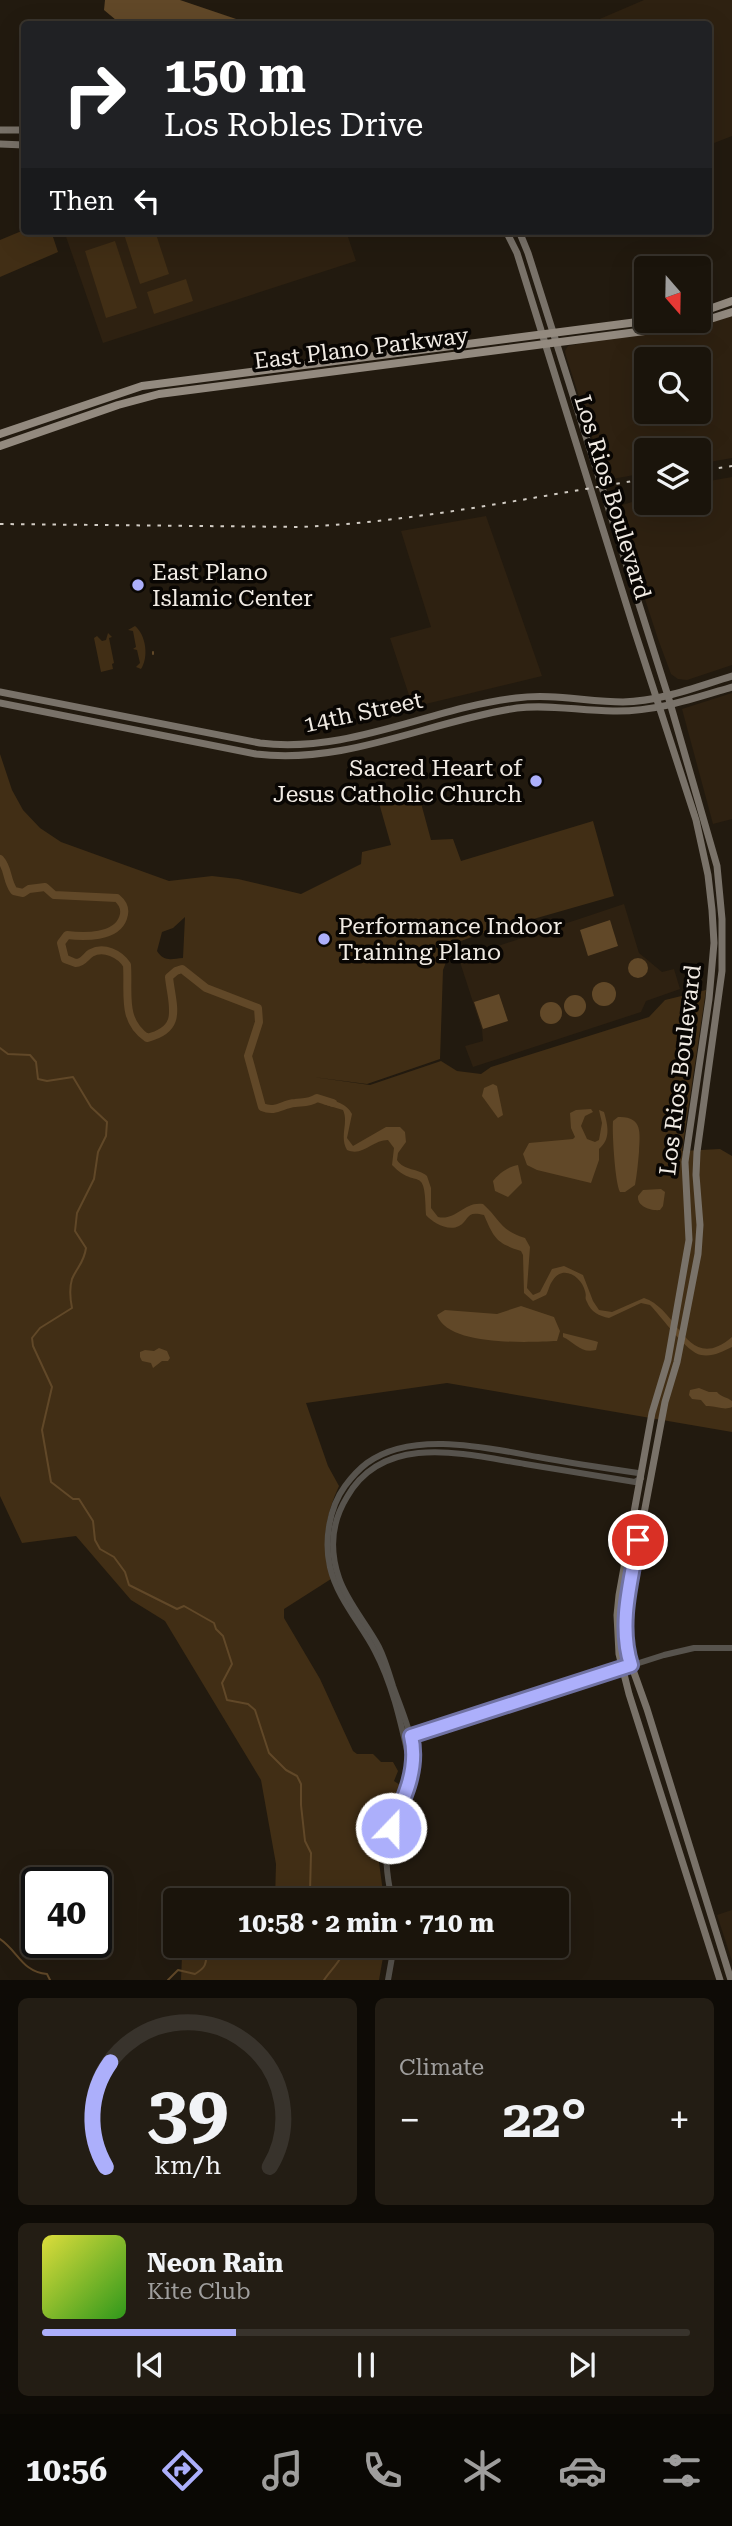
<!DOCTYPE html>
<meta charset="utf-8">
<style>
body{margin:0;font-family:"Roboto Serif",serif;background:#231d14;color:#f1f3f6;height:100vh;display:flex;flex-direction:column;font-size:26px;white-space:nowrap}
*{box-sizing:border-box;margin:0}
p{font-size:23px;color:#9f9e9d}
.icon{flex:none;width:38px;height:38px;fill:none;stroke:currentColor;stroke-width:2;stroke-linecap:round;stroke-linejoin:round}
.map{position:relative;height:1980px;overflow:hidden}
.drawer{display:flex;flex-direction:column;gap:18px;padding:18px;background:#0e0b06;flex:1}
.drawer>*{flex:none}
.guide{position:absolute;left:21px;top:21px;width:691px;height:214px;border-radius:7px;box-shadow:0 7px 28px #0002,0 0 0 2px #38332c;background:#202124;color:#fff;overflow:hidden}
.needle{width:46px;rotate:160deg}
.buttons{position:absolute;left:634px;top:256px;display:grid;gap:14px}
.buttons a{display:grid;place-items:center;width:77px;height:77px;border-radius:7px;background:#1a140b;box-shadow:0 7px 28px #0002,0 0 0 2px #38332c;font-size:35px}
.speed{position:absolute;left:21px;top:1867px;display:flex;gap:14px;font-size:35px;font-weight:700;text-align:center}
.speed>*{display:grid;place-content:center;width:91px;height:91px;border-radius:50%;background:#1a140b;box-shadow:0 7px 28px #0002,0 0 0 2px #38332c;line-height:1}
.speed .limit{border:4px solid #111;border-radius:10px;background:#fff;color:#111}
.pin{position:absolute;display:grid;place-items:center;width:60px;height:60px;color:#fff;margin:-30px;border:4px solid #fff;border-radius:50%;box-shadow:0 2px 7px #0007}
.me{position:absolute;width:77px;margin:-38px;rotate:22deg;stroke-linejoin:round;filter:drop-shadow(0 0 5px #0008)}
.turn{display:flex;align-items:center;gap:24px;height:147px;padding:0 28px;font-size:32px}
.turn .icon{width:91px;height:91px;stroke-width:2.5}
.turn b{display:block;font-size:49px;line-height:60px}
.then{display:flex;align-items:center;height:66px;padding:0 28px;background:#0003;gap:14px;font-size:26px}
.big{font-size:52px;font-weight:700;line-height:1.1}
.drawer .tile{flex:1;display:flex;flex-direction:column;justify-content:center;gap:10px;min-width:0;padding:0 24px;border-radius:10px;background:#231d14}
.drawer .dial{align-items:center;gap:0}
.dial svg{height:182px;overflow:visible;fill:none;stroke:#38332c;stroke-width:7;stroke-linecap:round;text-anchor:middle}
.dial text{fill:#f1f3f6;stroke:none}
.song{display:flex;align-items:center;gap:21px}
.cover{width:84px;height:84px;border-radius:10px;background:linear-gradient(135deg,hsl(60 70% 55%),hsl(110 70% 35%))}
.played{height:7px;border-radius:4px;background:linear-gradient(90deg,#acaffb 30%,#38332c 30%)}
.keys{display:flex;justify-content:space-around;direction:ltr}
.heat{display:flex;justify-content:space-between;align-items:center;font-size:38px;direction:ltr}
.drawer .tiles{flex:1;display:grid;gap:18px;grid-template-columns:1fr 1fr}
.tile:last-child{grid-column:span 2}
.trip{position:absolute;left:163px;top:1888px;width:406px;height:70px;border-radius:7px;background:#1a140b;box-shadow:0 7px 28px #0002,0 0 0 2px #38332c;font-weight:700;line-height:70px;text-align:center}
.tabs{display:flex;height:112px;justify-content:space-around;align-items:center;background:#0a0804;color:#9f9e9d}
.tabs .icon{width:49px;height:49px}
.tabs .current{color:#acaffb}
.tabs b{font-size:32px;color:#f1f3f6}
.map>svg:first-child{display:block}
</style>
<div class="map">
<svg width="732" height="1980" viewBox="0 0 732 1980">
<rect width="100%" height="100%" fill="#221a0f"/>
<g fill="#2e2111" fill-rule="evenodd">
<path d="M644,0H732V136L709,145V24H588Z"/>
<path d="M64,231H346L356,261L103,343Z"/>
<path d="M732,315V458L698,464V450H646V473L606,480L566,356L565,351L568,346ZM646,359H698V411H646Z"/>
<path d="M732,477V665L687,680L678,679L671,674L658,639L615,507L646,498V502H698V483Z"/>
<path d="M486,516L542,676L413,707L390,638L431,627L401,531Z"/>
<path d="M732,693V819L713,824L682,709Z"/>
<path d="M624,904L639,953L662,972L674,969L680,989L646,1001L641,1012L473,1067L465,1046L483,1041L482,1030L459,959Z"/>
<path d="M732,1910V1961L717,1915Z"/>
</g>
<g fill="#412e15" fill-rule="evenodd">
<path d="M24,230L51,231L58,252L0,277V240Z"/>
<path d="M123,231H155L169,274L140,284Z"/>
<path d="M115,241L137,308L106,318L85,251Z"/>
<path d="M186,279L193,301L154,314L147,292Z"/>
<path d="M135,626C146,635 149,657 141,669L136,667L140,663L137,650L133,649L136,647L133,631L128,630Z"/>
<path d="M108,633L112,637L109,638L114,663L112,664L113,669L101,672L94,638L97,636L102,641L106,640Z"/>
<path d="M0,754L12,790L23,810L40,828L61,842L169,881L212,876L238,879L301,894L361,864L362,852L391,845L379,803L418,792L431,840L453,839L461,861L593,821L614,896L477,935L453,944L443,970L440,1059L367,1084L313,1077L370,1085L441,1061L457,1071L481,1074L491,1067L649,1017L665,1000L706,990L682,1151L720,1149L732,1156V1432L447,1383L306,1403L328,1466L339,1486C325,1516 320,1548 331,1579L284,1609V1618L320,1679L353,1751L357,1754H373L381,1762H393L398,1771L394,1781L403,1787L379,1844V1862L384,1900H275L276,1864L261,1780L165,1621L131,1600L76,1536L22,1543L0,1496ZM185,917L183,958C171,959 164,962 157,951L162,932L173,928Z"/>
<path d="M211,1946H385L379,1980H181L182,1956Z"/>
</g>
<g fill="#614828">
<path d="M105,0H180L242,21L243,24H196L137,19L116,20L104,10Z"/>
<path d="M610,920L618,946L588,956L580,930Z"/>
<circle cx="638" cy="968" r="10"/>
<circle cx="604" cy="994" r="12"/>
<path d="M499,994L508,1021L483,1029L474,1002Z"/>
<circle cx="575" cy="1006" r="11"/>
<circle cx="551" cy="1013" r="11"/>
<path d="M493,1084L497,1086L503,1115L498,1118L482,1096L484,1088Z"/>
<path d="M326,1098C337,1102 346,1103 352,1114L347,1138L353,1146L386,1127H400L405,1132L406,1142L398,1153L397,1160C404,1171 418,1168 427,1176L431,1188V1208L438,1217C456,1221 464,1201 483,1204C500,1219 499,1230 525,1238L530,1247L527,1288L533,1295L540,1292L552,1269L564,1266L583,1275L593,1301L599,1310L612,1312L644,1298C680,1310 687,1375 732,1337V1347C722,1352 712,1357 701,1355C687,1353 661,1316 650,1305L641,1303L609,1318C599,1316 591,1312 587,1302C584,1296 587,1298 585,1291C582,1277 563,1264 553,1280C549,1285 549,1290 546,1295L533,1301L524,1293L523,1255L521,1251C496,1243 494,1238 484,1215C465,1210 470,1220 459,1226C448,1232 432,1222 426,1215C425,1161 418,1192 392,1165L394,1148L388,1140C372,1140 363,1157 347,1150C339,1136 349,1123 343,1110L323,1104Z"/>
<path d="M591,1109L593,1112L585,1116L581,1126L587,1139L595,1142L599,1140L602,1123L599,1110L604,1112C608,1126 611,1139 599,1149V1160L591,1183L537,1170L527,1165L523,1154L529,1143L573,1139L575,1137L571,1128L570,1113L576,1110Z"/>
<path d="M618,1117C643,1116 640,1133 639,1152C638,1163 637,1174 635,1185L625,1192H620C615,1183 612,1132 613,1121Z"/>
<path d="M518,1165L522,1183L508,1197L495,1191L493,1181C498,1174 509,1166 518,1165Z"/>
<path d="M661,1189L665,1192L663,1206L660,1210C651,1211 637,1207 638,1196L643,1190Z"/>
<path d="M521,1306L554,1317L560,1331L557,1341C530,1342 448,1347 437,1315L445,1310L497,1314Z"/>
<path d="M563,1333L595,1341L598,1342L596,1350C581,1354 574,1342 563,1337Z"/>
<path d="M159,1348L167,1351L170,1358L168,1361H162L153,1368L151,1363L142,1361L140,1357V1352L145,1350L154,1351Z"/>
<path d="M699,1388L709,1392H717C721,1397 727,1397 732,1401V1407C723,1411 716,1405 706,1406L701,1400L692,1399L689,1395L690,1390Z"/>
</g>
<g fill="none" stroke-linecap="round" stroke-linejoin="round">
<g stroke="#614828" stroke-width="2">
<path d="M153,652V654"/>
<path d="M0,1048L8,1054L30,1055L36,1062L38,1079L47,1081L73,1077L91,1107L107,1122L106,1136L98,1152L94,1179L77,1213L75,1231L86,1248C84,1263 77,1267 72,1279C69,1289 70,1298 72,1308L40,1328L32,1338L33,1346L52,1387L42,1430L51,1482L73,1499H79L93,1521L95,1540L100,1549L114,1557L125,1572L129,1585L177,1609L184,1606L214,1623L216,1629L223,1636L232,1664L222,1683L227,1700L248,1704L255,1710L269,1753L286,1770L297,1776L301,1784V1805L305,1841L311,1853L310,1892L316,1900"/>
<path d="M309,1900L310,1892"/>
<path d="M0,1939C18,1951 22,1972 47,1974L50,1980"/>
<path d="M230,1946L236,1954L240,1955L247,1951L253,1952L256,1948L269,1946"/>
<path d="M168,1980L178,1970L195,1974C205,1968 207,1964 206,1953L220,1946"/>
<path d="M324,1980C332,1968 343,1960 344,1946"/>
</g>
<path stroke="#614828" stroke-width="8" d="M0,859C9,869 6,880 14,891L23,893L29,889L45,887L54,895L117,898C123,903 126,910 123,918C116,938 84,937 67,935L61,943L65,959C69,960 72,962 76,963C83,963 86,956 91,953C104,946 120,954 127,965C129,994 121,1020 147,1038C184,1029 172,1006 169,977L176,971L182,969L206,988L258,1008L259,1022L248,1056L262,1107C276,1113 282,1104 295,1103C304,1102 309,1103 317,1098L333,1103"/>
<g stroke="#57534d" stroke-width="6">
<path d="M411,1736L664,1655L694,1648H732"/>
<path d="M411,1768C402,1729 394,1687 375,1651C361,1624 337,1598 330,1567C324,1541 329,1508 345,1486C351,1478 359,1469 367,1463C412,1430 488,1448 538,1457C571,1463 604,1468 638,1473L641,1478"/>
<path d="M392,1900C387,1877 383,1851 391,1827C399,1803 419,1772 413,1747C409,1726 400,1706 393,1686C389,1673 385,1659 379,1647C367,1624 347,1602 339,1578C329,1549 331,1523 347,1497C384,1432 465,1454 525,1464C562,1470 598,1476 635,1482L641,1478"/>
<path d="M388,1980L394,1946"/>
</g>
<g stroke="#797269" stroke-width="7">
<path d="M0,130H24"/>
<path d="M0,144L24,145"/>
<path d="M506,231L517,253L634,629L696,820L708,875L712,910L714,943L709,999L685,1162L689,1240L668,1360L652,1413L619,1595L617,1615L619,1654L629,1694L720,1980"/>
<path d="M519,231L528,253L668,696L717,866L722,919V971L697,1152L696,1175L700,1225L698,1254L677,1362L665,1402L626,1609L627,1653L647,1709L731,1980"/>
<path d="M0,692L260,743C349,754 430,708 516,698C553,693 587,702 623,702C661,701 696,687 732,676"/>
<path d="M0,703L256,754C347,765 429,721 517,708C550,704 580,711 613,711C655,712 692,699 732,687"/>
</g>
<g stroke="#938a7f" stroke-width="8">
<path d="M698,313L732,301"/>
<path d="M0,434L142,386L653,320"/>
<path d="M0,446L118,405L159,394L691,325L732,312"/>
</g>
<g stroke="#d2ccc4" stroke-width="2" stroke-dasharray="3.5 7" stroke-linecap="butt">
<path d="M698,471L732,466"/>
<path d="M0,524L300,527C416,522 531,497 646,479"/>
</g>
</g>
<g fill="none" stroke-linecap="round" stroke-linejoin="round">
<defs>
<path id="route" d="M391,1828C404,1799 419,1768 411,1736L631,1665C618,1624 631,1581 638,1540"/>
</defs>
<use href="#route" stroke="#7072a3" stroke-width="18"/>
<use href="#route" stroke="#acaffb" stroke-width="12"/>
</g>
<g fill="#acaffb" stroke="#090603" stroke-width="2.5">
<circle cx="138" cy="585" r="7"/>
<circle cx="536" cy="781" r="7"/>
<circle cx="324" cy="939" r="7"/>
</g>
<g text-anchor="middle" stroke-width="7" stroke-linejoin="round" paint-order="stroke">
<g font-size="23" fill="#f1ebe4" stroke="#090603">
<text transform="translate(361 348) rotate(-7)" y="8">East Plano Parkway</text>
<text transform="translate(613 497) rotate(73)" y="8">Los Rios Boulevard</text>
<text transform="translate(363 712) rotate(-12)" y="8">14th Street</text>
<text transform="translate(680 1070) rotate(-83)" y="8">Los Rios Boulevard</text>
</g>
<g font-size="23" fill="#f1ebe4" stroke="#090603" text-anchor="start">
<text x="152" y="580">East Plano<tspan x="152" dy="26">Islamic Center</tspan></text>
<text x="522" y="776" text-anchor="end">Sacred Heart of<tspan x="522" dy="26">Jesus Catholic Church</tspan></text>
<text x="338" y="934">Performance Indoor<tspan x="338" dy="26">Training Plano</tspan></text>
</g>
</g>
</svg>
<div class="buttons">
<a><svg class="needle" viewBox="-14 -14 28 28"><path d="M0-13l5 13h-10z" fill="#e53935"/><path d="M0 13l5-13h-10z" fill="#9f9e9d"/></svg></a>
<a><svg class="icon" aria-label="search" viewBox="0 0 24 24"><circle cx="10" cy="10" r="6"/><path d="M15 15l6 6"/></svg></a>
<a><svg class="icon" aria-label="layers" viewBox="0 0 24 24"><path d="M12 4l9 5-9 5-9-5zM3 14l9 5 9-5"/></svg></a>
</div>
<div class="speed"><div class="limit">40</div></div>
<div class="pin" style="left:638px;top:1540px;background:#d93025"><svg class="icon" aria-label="arrive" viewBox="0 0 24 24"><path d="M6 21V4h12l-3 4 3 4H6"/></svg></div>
<svg class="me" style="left:391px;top:1828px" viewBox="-20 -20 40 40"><circle r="17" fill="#acaffb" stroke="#fff" stroke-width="3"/><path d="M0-11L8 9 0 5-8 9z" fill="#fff"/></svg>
<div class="trip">10:58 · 2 min · 710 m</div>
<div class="guide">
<div class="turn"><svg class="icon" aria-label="right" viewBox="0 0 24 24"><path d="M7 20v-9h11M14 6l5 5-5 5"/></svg><div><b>150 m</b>Los Robles Drive</div></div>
<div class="then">Then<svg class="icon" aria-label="left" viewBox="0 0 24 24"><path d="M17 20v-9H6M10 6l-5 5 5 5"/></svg></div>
</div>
</div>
<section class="drawer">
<div class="tiles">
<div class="tile dial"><svg viewBox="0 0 100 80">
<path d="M14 69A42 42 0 1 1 86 69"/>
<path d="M14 69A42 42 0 0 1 16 23" stroke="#acaffb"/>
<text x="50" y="56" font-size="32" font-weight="700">39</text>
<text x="50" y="72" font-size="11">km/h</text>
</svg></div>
<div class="tile"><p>Climate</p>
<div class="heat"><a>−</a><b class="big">22°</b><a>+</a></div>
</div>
<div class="tile">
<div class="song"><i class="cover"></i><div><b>Neon Rain</b><p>Kite Club</p></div></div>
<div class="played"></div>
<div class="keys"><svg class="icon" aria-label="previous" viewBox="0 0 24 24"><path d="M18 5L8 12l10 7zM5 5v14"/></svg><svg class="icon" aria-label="pause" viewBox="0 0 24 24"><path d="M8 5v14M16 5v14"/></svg><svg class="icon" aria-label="next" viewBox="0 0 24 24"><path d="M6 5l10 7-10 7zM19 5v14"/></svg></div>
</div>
</div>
</section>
<nav class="tabs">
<b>10:56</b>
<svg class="icon current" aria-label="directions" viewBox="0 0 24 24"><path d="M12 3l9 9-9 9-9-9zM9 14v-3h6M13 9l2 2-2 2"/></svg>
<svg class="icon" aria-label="music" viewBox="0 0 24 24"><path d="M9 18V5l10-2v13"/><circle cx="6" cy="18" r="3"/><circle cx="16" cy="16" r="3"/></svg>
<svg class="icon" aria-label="phone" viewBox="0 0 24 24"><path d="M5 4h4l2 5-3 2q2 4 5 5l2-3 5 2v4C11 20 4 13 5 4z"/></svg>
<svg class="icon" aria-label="climate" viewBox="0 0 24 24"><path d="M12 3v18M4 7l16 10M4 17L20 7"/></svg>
<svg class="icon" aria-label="car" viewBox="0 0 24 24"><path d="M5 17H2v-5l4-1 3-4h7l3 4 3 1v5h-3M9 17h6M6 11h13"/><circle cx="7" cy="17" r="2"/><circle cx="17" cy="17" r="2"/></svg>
<svg class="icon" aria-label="filters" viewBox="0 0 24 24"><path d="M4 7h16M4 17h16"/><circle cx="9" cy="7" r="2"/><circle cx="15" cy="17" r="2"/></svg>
</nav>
